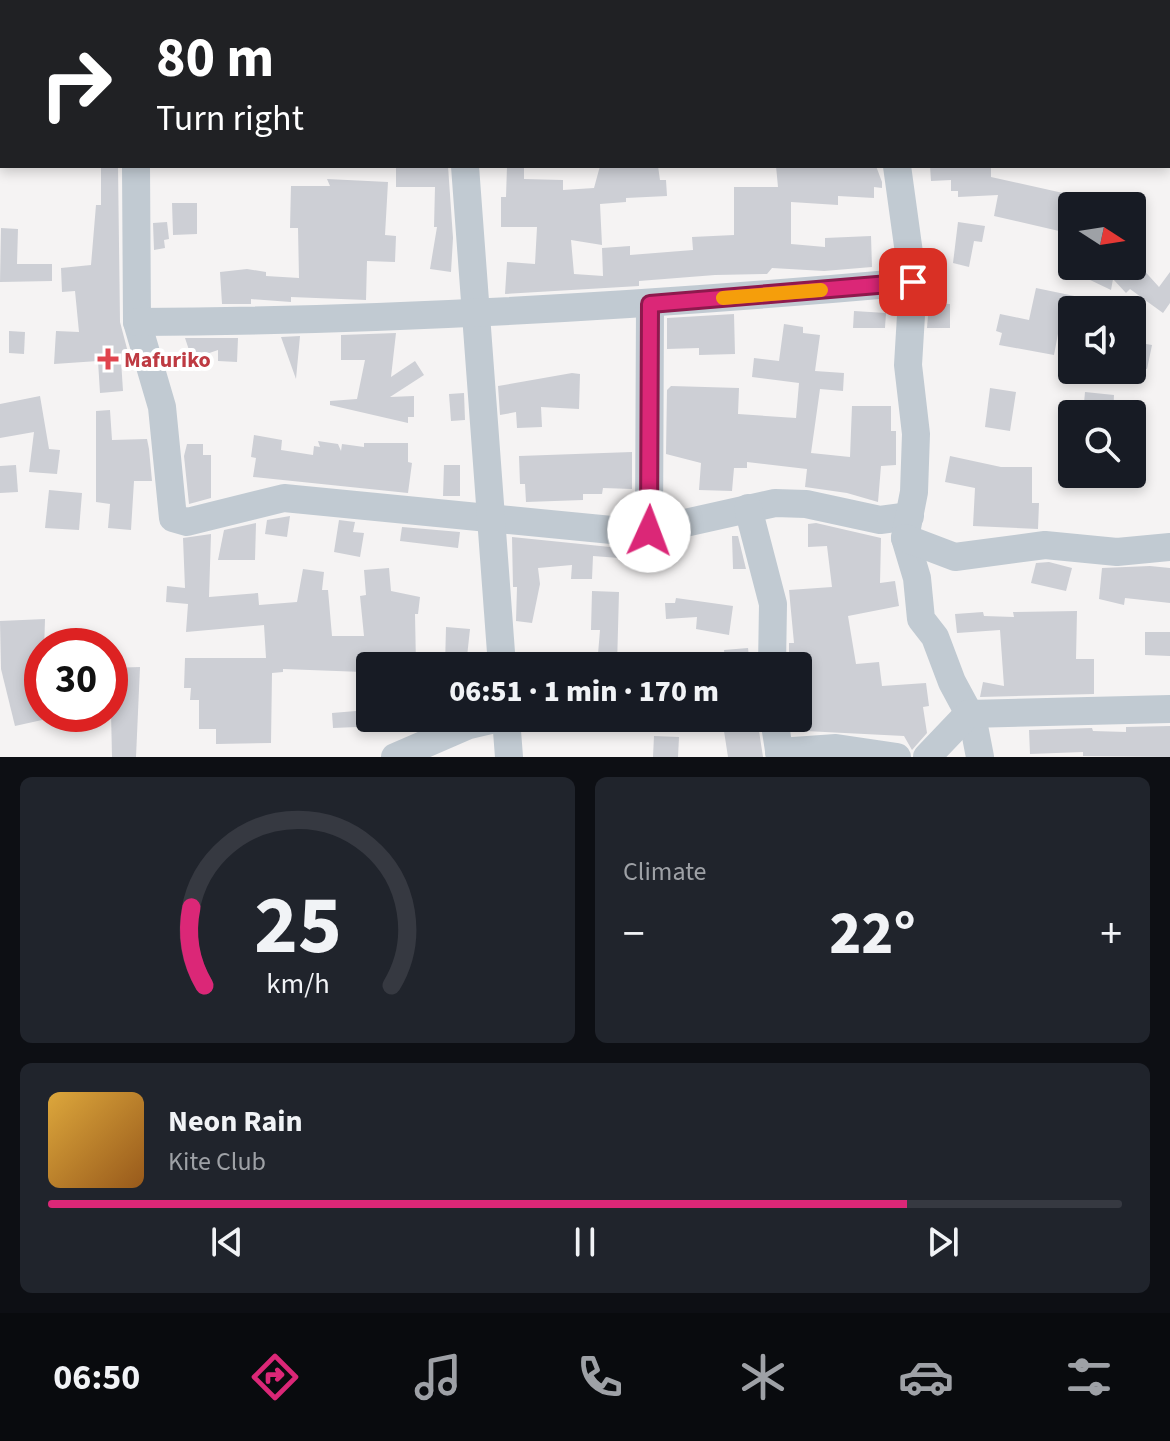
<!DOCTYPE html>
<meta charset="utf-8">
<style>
body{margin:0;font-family:"Source Sans 3",sans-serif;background:#20242c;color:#f1f3f6;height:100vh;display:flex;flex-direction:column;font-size:30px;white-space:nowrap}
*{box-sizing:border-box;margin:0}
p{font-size:26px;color:#9ea1a6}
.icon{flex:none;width:44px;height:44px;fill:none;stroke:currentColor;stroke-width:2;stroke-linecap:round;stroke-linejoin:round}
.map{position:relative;height:757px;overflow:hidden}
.side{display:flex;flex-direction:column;gap:20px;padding:20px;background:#0d0f14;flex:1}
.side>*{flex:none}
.guide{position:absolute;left:0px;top:0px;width:1170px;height:168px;box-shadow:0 4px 12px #0003;background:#202124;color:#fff;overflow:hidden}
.needle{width:52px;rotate:102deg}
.controls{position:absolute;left:1058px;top:192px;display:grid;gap:16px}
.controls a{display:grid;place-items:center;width:88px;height:88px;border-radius:8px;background:#171b24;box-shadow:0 4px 12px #0003;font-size:40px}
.speed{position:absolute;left:24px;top:628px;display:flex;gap:16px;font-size:40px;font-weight:700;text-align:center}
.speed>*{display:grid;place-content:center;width:104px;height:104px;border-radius:50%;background:#171b24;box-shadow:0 4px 12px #0003;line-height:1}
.speed .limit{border:12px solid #d22;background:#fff;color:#111}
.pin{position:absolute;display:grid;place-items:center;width:68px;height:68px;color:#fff;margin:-34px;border-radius:16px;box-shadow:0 4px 12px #0006}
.me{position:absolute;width:88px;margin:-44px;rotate:2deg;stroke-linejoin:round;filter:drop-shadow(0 0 6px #0008)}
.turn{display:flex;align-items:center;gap:28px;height:168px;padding:0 24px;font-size:36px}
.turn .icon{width:104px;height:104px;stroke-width:2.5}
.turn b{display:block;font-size:56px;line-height:68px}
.big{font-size:60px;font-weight:800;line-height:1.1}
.side .tile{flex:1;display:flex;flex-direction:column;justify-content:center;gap:12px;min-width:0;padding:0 28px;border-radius:12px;background:#20242c}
.side .dial{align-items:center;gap:0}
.dial svg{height:208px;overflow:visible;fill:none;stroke:#363941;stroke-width:7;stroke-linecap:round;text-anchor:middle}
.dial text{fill:#f1f3f6;stroke:none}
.song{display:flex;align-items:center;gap:24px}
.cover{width:96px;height:96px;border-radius:12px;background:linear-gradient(135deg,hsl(40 70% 55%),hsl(30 70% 35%))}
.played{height:8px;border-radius:4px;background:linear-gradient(90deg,#db2777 80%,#363941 80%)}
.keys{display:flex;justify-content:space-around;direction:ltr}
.heat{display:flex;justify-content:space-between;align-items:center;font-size:44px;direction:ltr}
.side .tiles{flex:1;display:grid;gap:20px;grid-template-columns:1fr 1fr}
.tile:last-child{grid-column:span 2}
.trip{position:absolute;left:356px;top:652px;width:456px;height:80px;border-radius:8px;background:#171b24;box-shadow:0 4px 12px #0003;font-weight:800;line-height:80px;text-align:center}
.tab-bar{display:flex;height:128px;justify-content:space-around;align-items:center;background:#090b0e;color:#9ea1a6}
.tab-bar .icon{width:56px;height:56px}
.tab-bar .selected{color:#db2777}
.tab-bar b{font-size:36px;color:#f1f3f6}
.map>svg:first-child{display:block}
</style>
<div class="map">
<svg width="1170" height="757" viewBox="0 0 1170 757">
<rect width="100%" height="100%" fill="#f5f3f3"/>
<g fill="#cdcfd5">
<path d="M101,166H118L120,322L130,360H121L123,391L100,393L98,361L54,364L56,331L79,332L75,291L62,292L61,268L91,265L96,205H101Z"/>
<path d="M396,166H448L453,238L451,272L430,269L437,227H434L435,187H396Z"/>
<path d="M507,166H524V179L563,180V190L594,188L600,166H658L660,180H666L667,196L626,198V202L600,204L602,245L571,240L574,274L603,276L602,248L630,246V255L693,250L692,237L734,235V187H778L776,166H876L882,182V188L874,187V198L838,196V205L791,202V244L825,247V238L871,236L872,267L824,271L772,268L767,274L715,275L639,281V286L505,294L507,262L535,264L537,227H501V197H506Z"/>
<path d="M930,166H991V177L1063,193L1059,231L994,216L998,195L958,197V191H951V180L931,181Z"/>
<path d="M327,179L388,182L385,235L396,236L395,262L367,261L366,300L291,297V302L251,299V304H222L220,272L247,269L266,272V276L299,278L298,228H290L291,186H330Z"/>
<path d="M172,203H197V234L173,235Z"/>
<path d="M167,222L169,239L164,240L165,248L154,250L153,223Z"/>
<path d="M958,222L985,226L982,242L974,241L969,267L953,263Z"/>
<path d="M1,228L18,229L17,264H52V281L0,282Z"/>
<path d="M1061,266H1140L1159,287L1170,272V303L1163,313L1130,289L1126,293L1113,279L1111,290Z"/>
<path d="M1036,288L1108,303L1107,310H1072V319L1061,318L1054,355L999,345L1002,333L996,331L1000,314L1029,320Z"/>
<path d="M929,303L950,304V328H927Z"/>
<path d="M854,311L886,313L885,328H853Z"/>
<path d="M734,314L735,354L699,355V348L667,349V318Z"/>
<path d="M784,324L803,327V333L820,335L815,371L844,373L843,391L820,389L811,453L850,457L852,406H891V431H896V465L881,466L878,502L847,493L805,487L807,469L747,462V468H734L732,491L699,490L701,463L666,454L667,390L671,386L739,388L738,414L796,418L799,383L752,377L754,358L779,361Z"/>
<path d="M9,331L25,332L24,354L9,353Z"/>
<path d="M396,333L391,377L415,361L424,375L390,397L414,396V417H408V423L330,405V401L357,399L365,360H341V335Z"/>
<path d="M300,336L296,379L281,337Z"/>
<path d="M185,338H238L237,362L218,361V350L192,359Z"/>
<path d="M1135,342L1152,345L1147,369L1132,366Z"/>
<path d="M572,373L580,374L579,409L541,407L542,427L517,428L516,412L500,415L498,386Z"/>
<path d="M990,388L1016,392L1010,431L985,427Z"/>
<path d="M1085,392L1114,395L1113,414H1083Z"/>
<path d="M464,393L465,420L451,421L449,394Z"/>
<path d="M40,396L49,449L60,450L57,474L29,472L34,432L0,438V404Z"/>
<path d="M110,410L112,440L147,439L149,449L152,481H134L131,530L108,528L110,504L96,502V411Z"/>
<path d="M254,435L282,440L281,450L313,455L314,446L320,447L318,441L338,444L341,451L342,444L364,447V443H408V462L412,463L408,493L253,477L256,458L251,457Z"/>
<path d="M187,444H203V455H211V498L189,504L184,456Z"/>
<path d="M632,452V489L603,488L602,494H583V500L526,502L525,484H520L519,456Z"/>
<path d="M950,456L1001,467H1032V503H1039L1038,529L973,526L975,488L945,482Z"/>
<path d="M16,465L18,492L0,493V466Z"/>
<path d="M444,465H460V496H443Z"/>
<path d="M49,490L82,493L79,530L45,528Z"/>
<path d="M290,516L287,537L265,534L267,520Z"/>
<path d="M339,520L355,522L353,532L364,533L360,557L334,552Z"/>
<path d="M256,523L255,560H218L224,530Z"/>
<path d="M816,523L881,538L880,583L895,581L899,606L848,616L856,664L879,662L882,686L926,683L929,706L923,707L927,733L912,750L904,736L805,731L798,712V666H789V643H794L789,590L832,587L827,546L808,547V524Z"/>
<path d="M402,527L460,532L458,548L400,541Z"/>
<path d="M211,534L209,597L258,593L259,605L297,602L303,569L324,572L322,590H328L332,636H364L360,596L366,595L364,570L389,568L391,591L420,597L418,614H415L416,666H399V657L363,653V672L283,669V672L272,673L271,743L216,744V729H199V700H190L191,688H184L185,658H266L264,625L186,632L188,604L166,602L167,586L185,588L183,538Z"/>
<path d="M732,536H738L746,569H733Z"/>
<path d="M512,537L620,548L619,558L593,556L592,579H571L572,565L538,568L540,584L532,623L516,621L517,587H513Z"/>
<path d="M1049,562L1072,568L1066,591L1031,583L1036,563Z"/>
<path d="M1150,566L1170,568V603L1125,598L1124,605L1099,599L1102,568Z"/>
<path d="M592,591L619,592L617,666H597L600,630H591Z"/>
<path d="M676,598L733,606L729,635L696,629L697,617L666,619L665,603H675Z"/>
<path d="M1077,611L1076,659H1094V694L980,697L983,682L1004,686L1000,630L957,633L955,614L983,612L984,616L1014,617L1013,612Z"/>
<path d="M45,619L42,720L15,726L1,669L0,621Z"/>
<path d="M446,627L470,629L466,666H445Z"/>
<path d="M1145,632H1170V656L1145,655Z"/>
<path d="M748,648L750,666H726L724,650Z"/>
<path d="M140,667L136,757H112L110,668Z"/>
<path d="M356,711L357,727L333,728L332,713Z"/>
<path d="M722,718H757L763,757H728Z"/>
<path d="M1170,726V757L1083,756V752L1030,754L1029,730L1092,728L1093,731L1126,732V727Z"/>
<path d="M654,736L679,737L678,757H653Z"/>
</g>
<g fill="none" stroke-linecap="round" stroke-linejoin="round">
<path stroke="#7ad0a6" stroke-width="3" stroke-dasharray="6 4" stroke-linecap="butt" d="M1168,107L1170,108"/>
<g stroke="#c1cad2" stroke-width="28">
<path d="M454,0V2"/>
<path d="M146,2L190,0"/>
<path d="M869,2V0"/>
<path d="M0,10H2"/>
<path d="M136,166L137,322L162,407L173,518L187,522L284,498L622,531H649L775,503L806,504L880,520L910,516"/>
<path d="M465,166L502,666"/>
<path d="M897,166L913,282L908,365L916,434L914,492L905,538L917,578L921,619L935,637L952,682L973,721L980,757"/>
<path d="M137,322C396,321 655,305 913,282"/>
<path d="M748,508L773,604L772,666"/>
<path d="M649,531L650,304"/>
<path d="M905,538L955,557L1045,545L1117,552L1170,547"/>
<path d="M506,718L509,757"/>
<path d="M774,718L780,757"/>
<path d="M779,752L836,748L897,757"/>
<path d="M395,757L469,725L499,718"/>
<path d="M927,757L968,714L1170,709"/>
</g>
</g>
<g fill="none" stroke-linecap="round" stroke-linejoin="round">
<defs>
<path id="route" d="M649,531L650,304L913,282"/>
</defs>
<use href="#route" stroke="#8e194d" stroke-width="20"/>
<use href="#route" stroke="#db2777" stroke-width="14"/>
<path stroke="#f59e0b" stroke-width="14" d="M723,298L821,290"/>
</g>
<path fill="#e0444e" stroke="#fff" stroke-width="3" d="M104 347h8v8h8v8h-8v8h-8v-8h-8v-8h8z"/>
<g text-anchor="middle" stroke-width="8" stroke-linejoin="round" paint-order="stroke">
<g font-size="22" font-weight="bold" fill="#be3a42" stroke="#fff" text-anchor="start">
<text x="124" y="367">Mafuriko</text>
</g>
</g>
</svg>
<div class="controls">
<a><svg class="needle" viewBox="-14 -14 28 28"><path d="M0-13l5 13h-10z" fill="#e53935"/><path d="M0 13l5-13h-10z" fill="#9ea1a6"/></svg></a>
<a><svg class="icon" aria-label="sound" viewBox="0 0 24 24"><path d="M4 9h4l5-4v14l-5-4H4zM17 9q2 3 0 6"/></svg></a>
<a><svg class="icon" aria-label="search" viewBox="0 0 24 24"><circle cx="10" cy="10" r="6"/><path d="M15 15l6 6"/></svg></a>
</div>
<div class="speed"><div class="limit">30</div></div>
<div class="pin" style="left:913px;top:282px;background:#d93025"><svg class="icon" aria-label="arrive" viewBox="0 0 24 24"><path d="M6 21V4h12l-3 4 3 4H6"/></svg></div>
<svg class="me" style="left:649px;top:531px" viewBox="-20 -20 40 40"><circle r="19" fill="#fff"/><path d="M0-13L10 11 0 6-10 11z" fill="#db2777"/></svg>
<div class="trip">06:51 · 1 min · 170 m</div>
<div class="guide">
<div class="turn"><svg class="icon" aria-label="right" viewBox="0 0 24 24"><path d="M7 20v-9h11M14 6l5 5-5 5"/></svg><div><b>80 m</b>Turn right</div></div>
</div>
</div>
<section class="side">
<div class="tiles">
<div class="tile dial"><svg viewBox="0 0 100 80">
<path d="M14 69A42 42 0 1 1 86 69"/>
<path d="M14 69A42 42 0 0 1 9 39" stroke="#db2777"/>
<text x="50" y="56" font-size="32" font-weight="700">25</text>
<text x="50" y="72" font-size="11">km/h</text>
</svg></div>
<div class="tile"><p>Climate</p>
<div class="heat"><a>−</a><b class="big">22°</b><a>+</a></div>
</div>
<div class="tile">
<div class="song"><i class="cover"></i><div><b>Neon Rain</b><p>Kite Club</p></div></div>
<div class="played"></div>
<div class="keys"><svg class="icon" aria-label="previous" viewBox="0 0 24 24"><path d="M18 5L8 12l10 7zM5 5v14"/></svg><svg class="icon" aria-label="pause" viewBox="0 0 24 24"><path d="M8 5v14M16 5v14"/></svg><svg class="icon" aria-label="next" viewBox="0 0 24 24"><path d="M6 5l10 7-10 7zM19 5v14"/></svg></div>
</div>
</div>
</section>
<nav class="tab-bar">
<b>06:50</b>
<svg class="icon selected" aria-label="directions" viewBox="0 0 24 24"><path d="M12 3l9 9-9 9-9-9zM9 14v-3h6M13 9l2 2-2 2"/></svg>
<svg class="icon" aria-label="music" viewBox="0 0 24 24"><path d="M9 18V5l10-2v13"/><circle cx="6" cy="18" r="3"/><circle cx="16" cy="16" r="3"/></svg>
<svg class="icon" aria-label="phone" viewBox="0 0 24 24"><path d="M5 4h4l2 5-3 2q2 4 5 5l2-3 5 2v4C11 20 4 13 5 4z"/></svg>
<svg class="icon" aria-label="climate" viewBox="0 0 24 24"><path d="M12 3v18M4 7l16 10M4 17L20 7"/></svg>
<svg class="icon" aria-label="car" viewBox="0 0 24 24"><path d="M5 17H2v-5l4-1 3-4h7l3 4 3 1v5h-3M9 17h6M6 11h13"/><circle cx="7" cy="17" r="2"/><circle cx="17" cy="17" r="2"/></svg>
<svg class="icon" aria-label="filters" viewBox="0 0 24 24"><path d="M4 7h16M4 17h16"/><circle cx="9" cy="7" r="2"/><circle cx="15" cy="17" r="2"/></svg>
</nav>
